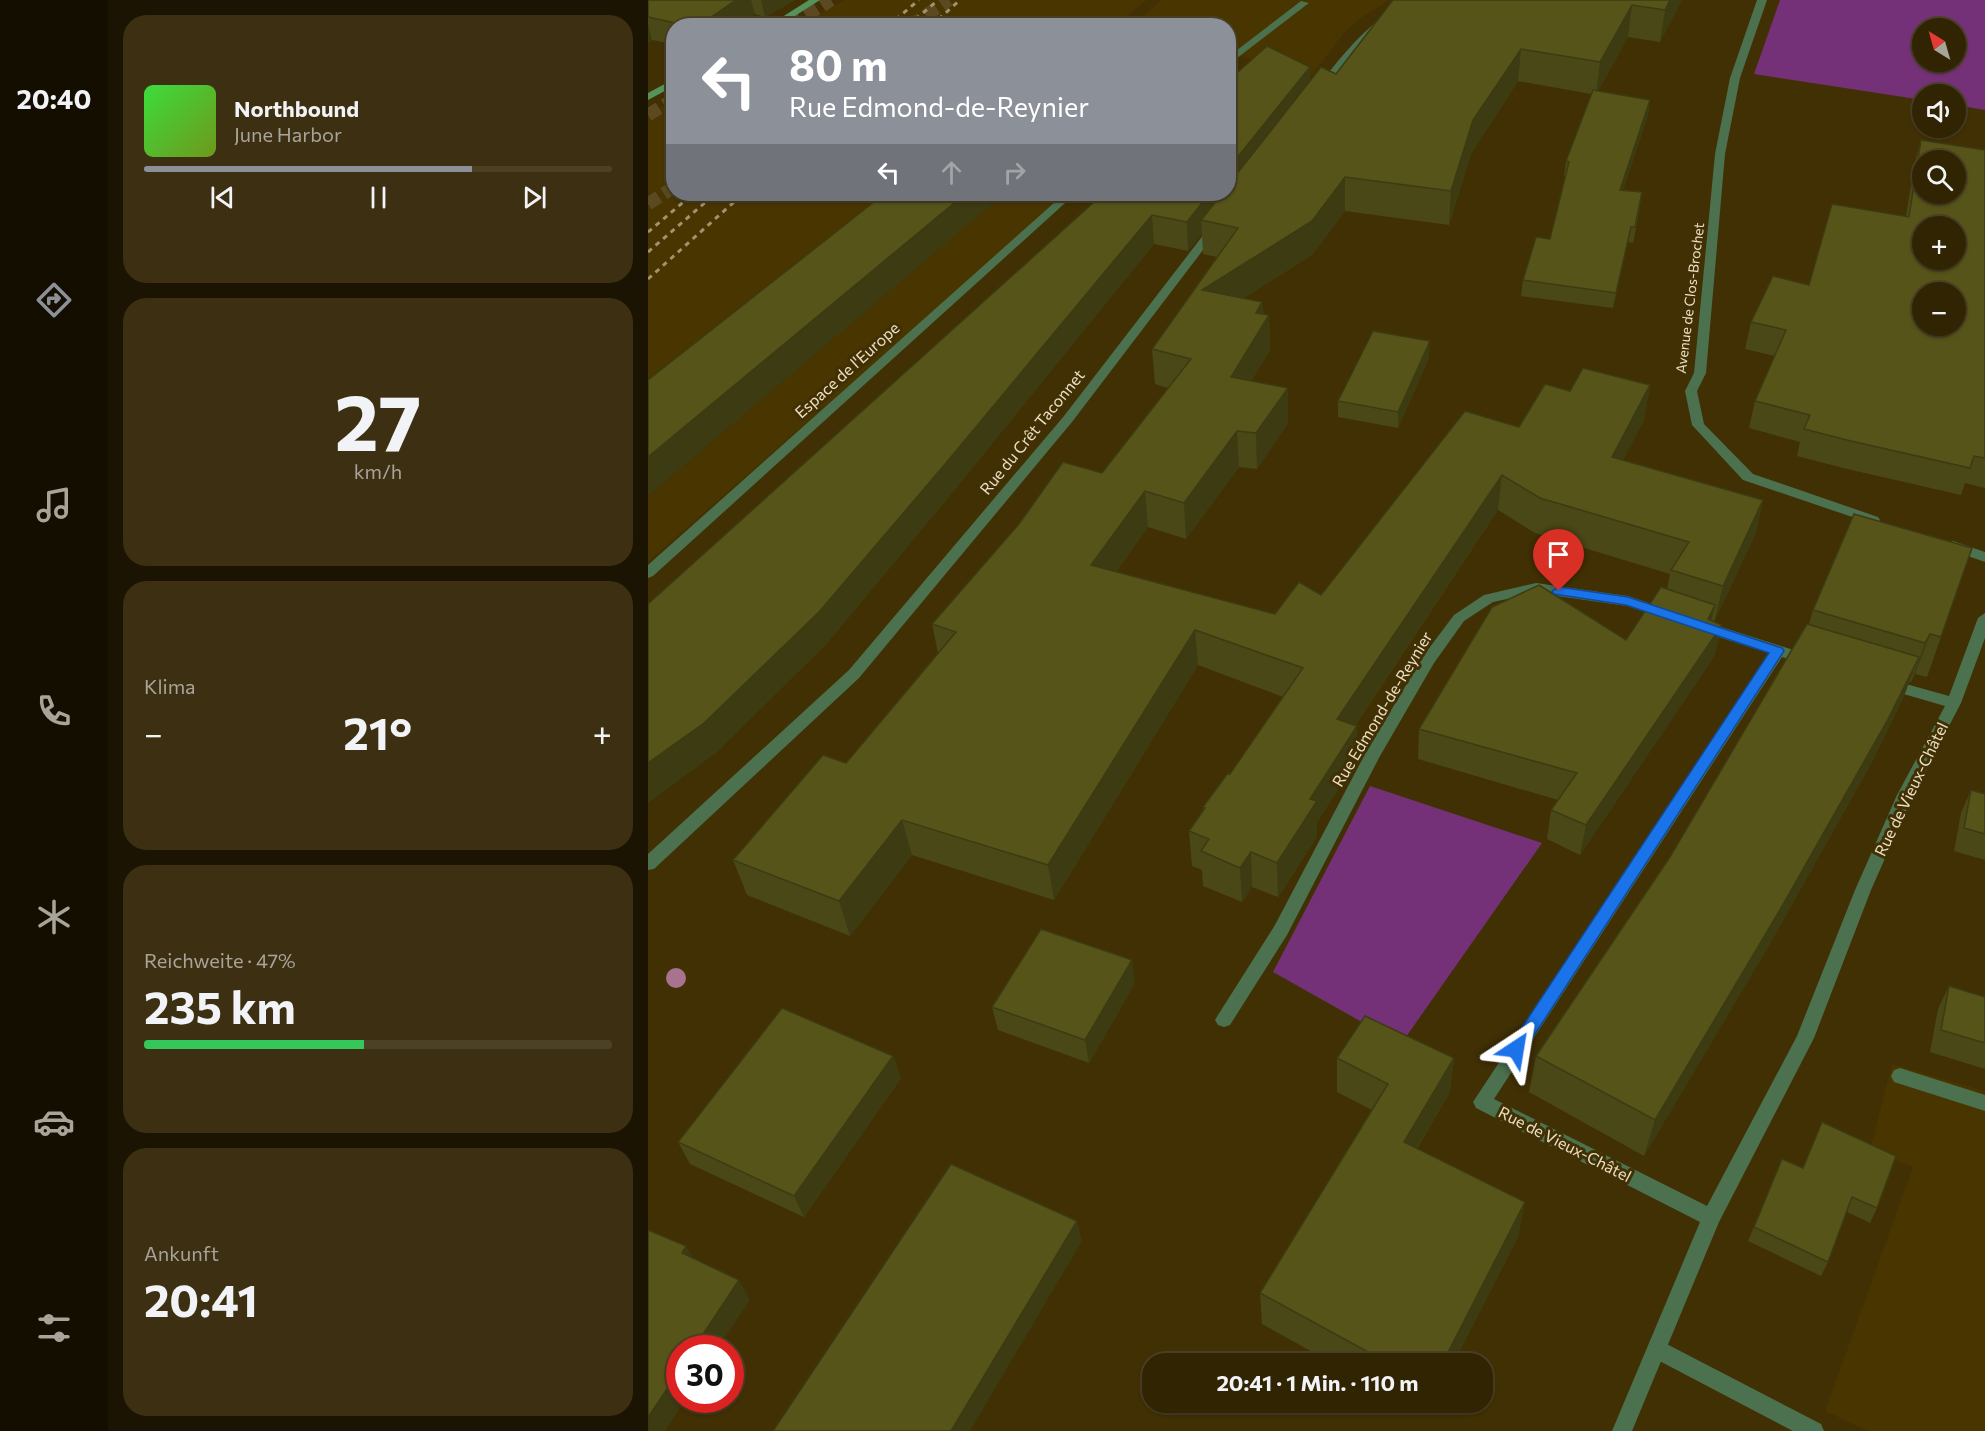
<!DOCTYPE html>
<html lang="de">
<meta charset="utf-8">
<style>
body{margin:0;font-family:Commissioner,sans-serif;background:#3d3012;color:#f1f3f6;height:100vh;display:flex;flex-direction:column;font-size:22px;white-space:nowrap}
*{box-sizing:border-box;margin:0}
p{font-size:20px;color:#a8a49a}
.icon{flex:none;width:33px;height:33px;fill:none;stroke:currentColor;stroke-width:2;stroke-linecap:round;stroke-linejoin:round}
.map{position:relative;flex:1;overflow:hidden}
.side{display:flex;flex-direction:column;gap:15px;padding:15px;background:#1b1402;width:540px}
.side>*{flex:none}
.top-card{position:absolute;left:18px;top:18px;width:570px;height:183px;border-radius:24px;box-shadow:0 2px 4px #0004,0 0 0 2px #4c4125;background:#8c9099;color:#fff;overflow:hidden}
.needle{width:39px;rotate:323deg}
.fabs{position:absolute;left:1264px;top:18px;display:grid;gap:12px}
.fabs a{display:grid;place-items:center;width:54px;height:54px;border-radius:50%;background:#312403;box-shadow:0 2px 4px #0004,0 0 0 2px #4c4125;font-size:30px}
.speed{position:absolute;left:18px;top:1335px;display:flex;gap:12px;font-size:30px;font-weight:700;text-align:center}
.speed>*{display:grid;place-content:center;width:78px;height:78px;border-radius:50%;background:#312403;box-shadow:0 2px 4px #0004,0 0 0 2px #4c4125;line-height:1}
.speed .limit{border:9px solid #d22;background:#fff;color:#111}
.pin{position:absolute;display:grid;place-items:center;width:51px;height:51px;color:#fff;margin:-62px -26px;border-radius:50% 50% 50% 0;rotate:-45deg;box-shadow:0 0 6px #0007}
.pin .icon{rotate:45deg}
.me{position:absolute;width:66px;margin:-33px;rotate:33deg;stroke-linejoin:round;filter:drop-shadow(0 0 4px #0008)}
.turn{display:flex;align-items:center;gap:21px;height:126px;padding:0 24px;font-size:27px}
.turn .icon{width:78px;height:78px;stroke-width:2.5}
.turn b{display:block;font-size:42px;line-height:51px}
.lanes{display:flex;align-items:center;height:57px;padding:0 24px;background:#0003;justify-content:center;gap:30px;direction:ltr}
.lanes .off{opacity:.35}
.big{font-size:45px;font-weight:700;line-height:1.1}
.side .card{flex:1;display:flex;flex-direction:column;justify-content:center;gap:9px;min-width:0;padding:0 21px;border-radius:24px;background:#3d3012}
.side .dial{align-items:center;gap:0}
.dial b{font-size:78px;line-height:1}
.song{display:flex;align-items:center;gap:18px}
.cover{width:72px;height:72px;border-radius:9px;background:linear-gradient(135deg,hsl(120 70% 55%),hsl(80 70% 35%))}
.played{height:6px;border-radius:3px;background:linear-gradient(90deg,#8c9099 70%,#4c4125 70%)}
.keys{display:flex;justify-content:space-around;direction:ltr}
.heat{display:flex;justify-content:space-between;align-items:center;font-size:33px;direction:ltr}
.charge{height:9px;border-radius:4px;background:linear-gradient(90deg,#34c759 47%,#4c4125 0)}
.trip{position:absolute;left:494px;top:1353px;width:351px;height:60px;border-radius:24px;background:#312403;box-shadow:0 2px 4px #0004,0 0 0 2px #4c4125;font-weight:700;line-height:60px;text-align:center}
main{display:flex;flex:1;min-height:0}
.menu{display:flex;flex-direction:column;width:108px;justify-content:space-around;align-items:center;background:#140e01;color:#a8a49a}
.menu .icon{width:42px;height:42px}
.menu .current{color:#8c9099}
.menu b{font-size:27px;color:#f1f3f6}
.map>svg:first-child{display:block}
</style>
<main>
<nav class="menu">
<b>20:40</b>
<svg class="icon current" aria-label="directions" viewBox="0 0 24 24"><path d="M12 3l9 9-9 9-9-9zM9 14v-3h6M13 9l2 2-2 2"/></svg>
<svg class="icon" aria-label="music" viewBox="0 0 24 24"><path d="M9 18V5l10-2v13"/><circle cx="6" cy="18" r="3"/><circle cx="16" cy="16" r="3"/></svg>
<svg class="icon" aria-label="phone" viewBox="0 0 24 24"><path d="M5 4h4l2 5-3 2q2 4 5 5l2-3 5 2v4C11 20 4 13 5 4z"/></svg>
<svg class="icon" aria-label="climate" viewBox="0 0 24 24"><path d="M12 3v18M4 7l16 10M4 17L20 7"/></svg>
<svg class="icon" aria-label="car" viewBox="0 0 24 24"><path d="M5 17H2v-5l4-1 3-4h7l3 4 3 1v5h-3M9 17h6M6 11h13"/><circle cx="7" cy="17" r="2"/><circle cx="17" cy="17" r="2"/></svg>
<svg class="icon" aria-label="filters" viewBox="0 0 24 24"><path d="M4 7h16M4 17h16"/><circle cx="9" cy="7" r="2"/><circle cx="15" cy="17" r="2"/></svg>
</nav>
<section class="side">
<div class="card">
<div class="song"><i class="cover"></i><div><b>Northbound</b><p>June Harbor</p></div></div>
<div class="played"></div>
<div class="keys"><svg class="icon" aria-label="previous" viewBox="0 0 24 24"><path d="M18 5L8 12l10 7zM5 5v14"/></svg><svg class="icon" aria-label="pause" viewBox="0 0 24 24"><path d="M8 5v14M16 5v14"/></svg><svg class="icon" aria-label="next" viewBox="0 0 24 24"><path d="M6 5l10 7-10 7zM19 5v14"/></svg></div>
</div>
<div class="card dial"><b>27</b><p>km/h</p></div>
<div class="card"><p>Klima</p>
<div class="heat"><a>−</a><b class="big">21°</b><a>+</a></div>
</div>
<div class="card"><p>Reichweite · 47%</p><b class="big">235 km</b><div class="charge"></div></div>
<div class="card"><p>Ankunft</p><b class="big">20:41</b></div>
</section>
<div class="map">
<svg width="1337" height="1431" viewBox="0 0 1337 1431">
<rect width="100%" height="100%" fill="#413004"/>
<g fill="#483500">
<path d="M197,0H499L467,25H152Z"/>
<path d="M514,0H741L710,20L696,33L664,75L581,53L580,26H483Z"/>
<path d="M25,100L26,194H257L0,405V115Z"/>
<path d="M278,194H418L0,562V418Z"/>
<path d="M1244,1064L1337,1091V1431H1220L1177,1411L1265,1167L1222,1150Z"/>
</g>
<g fill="#753177" fill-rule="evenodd">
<path d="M1132,0H1337V110L1308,105V94H1275V100L1106,74ZM1275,28H1308V62H1275Z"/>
<path d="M722,786L894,843L753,1044L625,972Z"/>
</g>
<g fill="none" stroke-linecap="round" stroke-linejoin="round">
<g stroke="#5b4a21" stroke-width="13" stroke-dasharray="13 6" stroke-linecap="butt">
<path d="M142,26L183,0"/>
<path d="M262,26L301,0"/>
<path d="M0,115L26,99"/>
<path d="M0,204L26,187"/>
</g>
<g fill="#4b714f" fill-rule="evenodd">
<path d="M1252,1068L1337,1095V1111L1246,1082L1243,1076L1246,1070Z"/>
<path d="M1009,1339L1173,1424L1176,1431H1145L1002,1356L999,1349L1002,1342Z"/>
</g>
<g fill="#4b714f" fill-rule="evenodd">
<path d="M761,0H773L730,29L708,52L676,91H670V87C696,52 722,21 761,0Z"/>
<path d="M1109,0H1119L1092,78L1077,154L1058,373L1049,391L1056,424L1105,474L1230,517L1232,520L1230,523L1225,524L1095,480L1044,425L1037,391L1046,373L1067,154L1082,78Z"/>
<path d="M653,1L661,3L580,65V57Z"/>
<path d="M416,194H427L5,576L0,578V565Z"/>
<path d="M567,224L571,225V229L424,422L211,678L6,869L0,870V854L201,670L416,416L563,225Z"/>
<path d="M1305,541L1337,552V562L1300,549L1298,546L1300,543Z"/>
<path d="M888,583L980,596L1024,611L1026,614L1019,619L979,606L888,593L845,602L816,621L786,663L732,756L639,935L582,1025L576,1027L570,1025L567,1020L570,1015L627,925L717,754L776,655L806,615L836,595Z"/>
<path d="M1337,613V638L1313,703L1265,795L1223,890L1166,1038L1071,1222L984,1431H964L1052,1222L828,1108L825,1102L1121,653L1048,630L1046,626L1048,622H1058L1164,656L1166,660L1164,664L1159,665L1134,657L846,1099L1059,1206L1149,1036L1207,890L1249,795L1297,706L1235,688L1233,684L1240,679L1301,696L1330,618Z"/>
</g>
<g fill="#56935c" fill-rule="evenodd">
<path d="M161,0H172L131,26H120Z"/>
<path d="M26,79V86L0,100V93Z"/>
</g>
<g stroke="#a29370" stroke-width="3" stroke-dasharray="5 5" stroke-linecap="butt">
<path d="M240,26L271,0"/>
<path d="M260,26L290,0"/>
<path d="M283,26L312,0"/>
<path d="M0,232L45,194"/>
<path d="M0,252L67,194"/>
<path d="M0,279L95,194"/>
</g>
</g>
<circle fill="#a8738e" cx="28" cy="978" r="10"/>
<g fill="#4a4816">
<path d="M0,0H147L117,17L107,14L90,26H26V44L4,40L0,43Z"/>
<path d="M745,0H1034L1012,42L980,37L950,91L1002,100L1000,115L975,190L992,207L985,243L980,242L965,308L873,296L875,280L902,239L917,176H916L918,161L943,94L870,81L823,154L801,225L697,211L664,255L596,298L614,302L615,314L621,315L622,350L603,381L640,388V423L609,469L591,467L538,539L500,527L468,572L627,614L673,595L871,427L922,391L1002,385L996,420L975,460L1115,500L1107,535L1066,622L1067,655L932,855L899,839L903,810L910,800L770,759L771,729L978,640L1019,589L1022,574L887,533L850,510L707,726H709L708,762L669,822V837L630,897L604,887L594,902L555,886L554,870L544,866L541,831L555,811V807L582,774L635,697L550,665L406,900L264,855L202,936L99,895L85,860L198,763L290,653L284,624L454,473L520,388L507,384L504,349L569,257L555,254L554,234L540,251L506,244L304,493L180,642L68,753L0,604L662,81L688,74Z"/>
<path d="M1273,140L1337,150V488L1317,483L1313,495L1195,468L1149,456L1152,442L1101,428L1107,401L1127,356L1097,349L1103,322L1161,285L1258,216L1266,166Z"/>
<path d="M781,358L750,428L690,417V401Z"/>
<path d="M1206,514L1293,637L1279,677L1267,674L1263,682H1261L1256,696L1225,760L1120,947L996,1156L881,1092L888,1056L1022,857L1161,624L1165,610Z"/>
<path d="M1323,790L1337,794V860L1306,851L1313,813Z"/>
<path d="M487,983L441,1063L350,1030L344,1007Z"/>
<path d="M1301,986L1337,997V1069L1282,1052L1290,1009Z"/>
<path d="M245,1056L253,1078L156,1217L42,1164L30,1142Z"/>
<path d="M689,1058H806L802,1092L769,1149L871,1235L805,1364H686L614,1324L612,1293L724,1110L689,1092Z"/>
<path d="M1134,1159L1229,1208L1222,1223L1199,1212L1180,1262L1173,1276L1100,1241Z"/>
<path d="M757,1402H785L779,1414Z"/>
</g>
<g fill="#3c3b12">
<path d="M88,0H103L107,14L90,26H50Z"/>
<path d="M113,0H147L117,17Z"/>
<path d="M1022,0H1034L1012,42L1017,10Z"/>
<path d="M984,5L980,37L948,95L952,62Z"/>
<path d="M0,24L4,40L0,43Z"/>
<path d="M873,49L870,81L823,154L801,225L803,191L825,120Z"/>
<path d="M662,67V94L563,222L553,220L554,234L540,251L539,222L561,194H580V169Z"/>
<path d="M1002,100L1000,115L970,205L972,190Z"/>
<path d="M697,177V211L664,255L556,324L554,290Z"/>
<path d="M317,194H356L0,496V457Z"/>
<path d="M504,215L506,244L304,493L180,642L68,753L0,803V763Z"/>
<path d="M983,227L980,242L965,308L968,293Z"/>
<path d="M614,302L615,325L621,315L622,350L584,412L583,377L608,313Z"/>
<path d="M782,341L781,358L750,428V412Z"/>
<path d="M1002,385L996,420L959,492L964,457Z"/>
<path d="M640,388V423L609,469L608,433Z"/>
<path d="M589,431L591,467L538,539L536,503Z"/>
<path d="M854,475L850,510L688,754L689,719Z"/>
<path d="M497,491L500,527L447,601L443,565Z"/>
<path d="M1115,500L1107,535L1066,622L1075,586Z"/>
<path d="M1067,605L1060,635V619Z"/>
<path d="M1074,625L1067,655L932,855L938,825Z"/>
<path d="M547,630L550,665L406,900L400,865Z"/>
<path d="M1282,634L1267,674L1263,682L1277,643Z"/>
<path d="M1271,657L1256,696L1225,760L1120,947L996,1156L1007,1120Z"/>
<path d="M709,726L708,762L669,822V837L630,897L629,863L662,799Z"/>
<path d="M254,820L264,855L202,936L191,901Z"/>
<path d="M603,852L604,887L594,902L592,868Z"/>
<path d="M484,960L487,983L441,1063L437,1040Z"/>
<path d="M245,1056L253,1078L156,1217L146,1196Z"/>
<path d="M806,1058L802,1092L753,1175L756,1142Z"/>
<path d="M877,1202L871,1235L805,1364H794Z"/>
<path d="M429,1221L434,1241L322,1431H303Z"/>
<path d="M38,1246L50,1266L34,1253Z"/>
<path d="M91,1280L102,1300L70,1348H46Z"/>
<path d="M32,1370V1400H37L17,1431H1L0,1417Z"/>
<path d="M780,1402H785L779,1414Z"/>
</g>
<g fill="#565419" stroke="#3c3b12" stroke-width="1.5" fill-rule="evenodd">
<path d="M0,0H88L50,26H41L0,17Z"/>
<path d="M745,0H1022L1017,10L984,5L952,62L873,49L825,120L803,191L697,177L664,221L554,290L614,302L608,313L621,315L583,377L640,388L608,433L589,431L536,503L497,491L443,565L627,614L651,582L673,595L817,411L871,427L897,384L922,391L935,368L1002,385L964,457L1115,500L1075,586L1023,570L1041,542L892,498L854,475L689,719L709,726L662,799L669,801L629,863L603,852L592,868L553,851L561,839L541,831L557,808L555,807L580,773L582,774L655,668L547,630L400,865L254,820L191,901L85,860L175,755L198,763L308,632L284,624L371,524L415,462L454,473L543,359L504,349L590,228L553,220L574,194H580V185L673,67L688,74Z"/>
<path d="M619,46L662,67L580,169V81Z"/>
<path d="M945,90L1002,100L972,190L994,192L987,227H983L968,293L875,280L888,237L902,239L921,162L918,161Z"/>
<path d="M1273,140L1337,150V458L1326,456L1322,468L1203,441L1156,429L1162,415L1107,401L1138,330L1103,322L1125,276L1161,285L1184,204L1261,217ZM1275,160H1308V194H1275ZM1275,226H1308V260H1275ZM1275,292H1308V326H1275Z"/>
<path d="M236,194H317L0,457V380Z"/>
<path d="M455,194H561L539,222L504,215L298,463L171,612L56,723L0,763V604Z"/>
<path d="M725,331L782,341L750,412L690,401Z"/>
<path d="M1206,514L1324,548L1293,637L1282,634L1277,643L1165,610Z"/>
<path d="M891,585L978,640L1013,587L1067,605L1060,619L1074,625L938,825L903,810L929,773L771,729L844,607Z"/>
<path d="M1159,624L1271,657L1239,721L1133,908L1007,1120L888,1056L1022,857Z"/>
<path d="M1323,790L1337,794V834L1316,828Z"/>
<path d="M393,929L484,960L437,1040L344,1007Z"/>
<path d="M1301,986L1337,997V1043L1293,1030Z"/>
<path d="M134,1008L245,1056L146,1196L30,1142Z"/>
<path d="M717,1016L806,1058L756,1142L877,1202L794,1364H742L612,1293L740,1084L689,1058Z"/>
<path d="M1174,1122L1248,1156L1229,1208L1204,1197L1180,1262L1106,1227L1134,1159L1155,1168Z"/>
<path d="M303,1164L429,1221L303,1431H125Z"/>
<path d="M0,1230L38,1246L34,1253L91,1280L46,1348H32V1370L0,1417Z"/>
</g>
<path fill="#1a73e8" stroke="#114b97" stroke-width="1.5" d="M911,587L980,597L1134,648L1136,651L874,1054L868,1056L863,1054L860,1049L863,1044L1121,653L978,605L906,594L904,591Z"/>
<g text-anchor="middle" stroke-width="6" stroke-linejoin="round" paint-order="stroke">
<g font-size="14" fill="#ecdfc3" stroke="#413004">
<text transform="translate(1042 298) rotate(-83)" y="5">Avenue de Clos-Brochet</text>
</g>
<g font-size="16" fill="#ecdfc3" stroke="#413004">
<text transform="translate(199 370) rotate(-42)" y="6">Espace de l'Europe</text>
<text transform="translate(384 432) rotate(-51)" y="6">Rue du Crêt Taconnet</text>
<text transform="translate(734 709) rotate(-59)" y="6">Rue Edmond-de-Reynier</text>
<text transform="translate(1263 789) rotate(-64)" y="6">Rue de Vieux-Châtel</text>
<text transform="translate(917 1144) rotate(27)" y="6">Rue de Vieux-Châtel</text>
</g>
</g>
</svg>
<div class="fabs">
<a><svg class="needle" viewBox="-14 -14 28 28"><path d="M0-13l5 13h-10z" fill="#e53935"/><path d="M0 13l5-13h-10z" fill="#a8a49a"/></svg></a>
<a><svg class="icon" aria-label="sound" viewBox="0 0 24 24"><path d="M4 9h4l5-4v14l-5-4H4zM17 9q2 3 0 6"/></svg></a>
<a><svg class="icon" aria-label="search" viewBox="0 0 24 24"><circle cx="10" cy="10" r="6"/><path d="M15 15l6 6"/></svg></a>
<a>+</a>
<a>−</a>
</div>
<div class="speed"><div class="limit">30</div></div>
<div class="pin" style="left:911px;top:591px;background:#d93025"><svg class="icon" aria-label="arrive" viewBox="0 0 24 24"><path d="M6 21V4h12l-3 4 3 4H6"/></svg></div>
<svg class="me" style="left:868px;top:1049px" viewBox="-20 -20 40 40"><path d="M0-17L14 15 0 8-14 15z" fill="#1a73e8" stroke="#fff" stroke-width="4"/></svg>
<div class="trip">20:41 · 1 Min. · 110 m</div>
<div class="top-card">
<div class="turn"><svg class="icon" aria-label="left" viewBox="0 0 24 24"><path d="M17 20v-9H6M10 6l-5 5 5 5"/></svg><div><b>80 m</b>Rue Edmond-de-Reynier</div></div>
<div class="lanes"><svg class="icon" aria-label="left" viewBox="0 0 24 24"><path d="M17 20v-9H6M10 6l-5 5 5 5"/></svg><svg class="icon off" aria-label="ahead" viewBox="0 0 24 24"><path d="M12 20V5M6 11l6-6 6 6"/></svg><svg class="icon off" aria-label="right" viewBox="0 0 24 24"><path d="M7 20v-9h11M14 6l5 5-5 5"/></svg></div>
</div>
</div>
</main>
